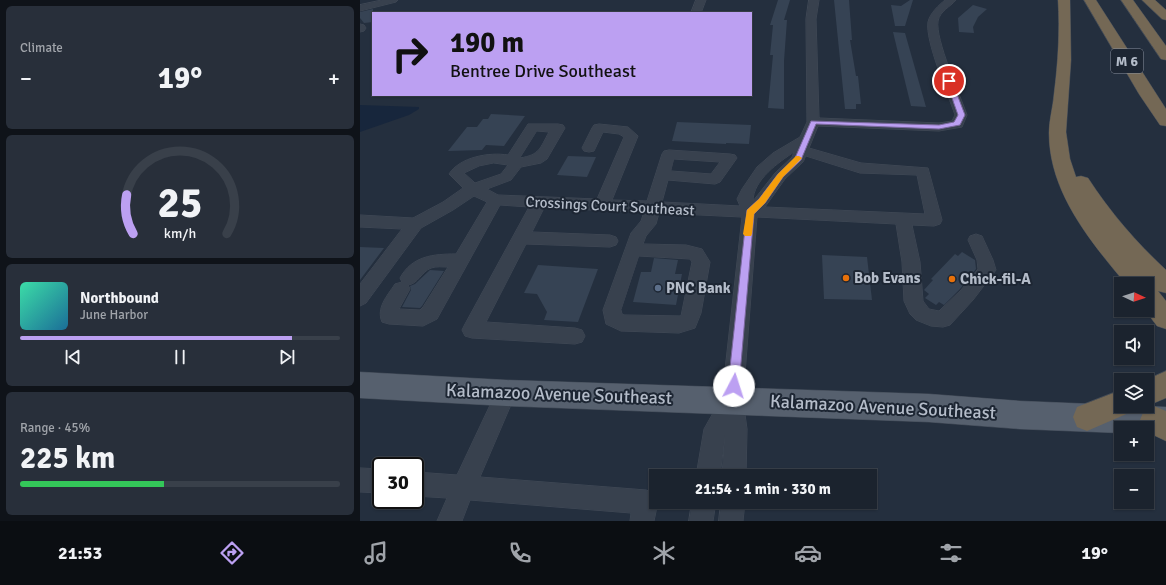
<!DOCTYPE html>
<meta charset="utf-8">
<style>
body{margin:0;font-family:Signika,sans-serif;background:#282f3a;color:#f1f3f6;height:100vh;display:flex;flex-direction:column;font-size:15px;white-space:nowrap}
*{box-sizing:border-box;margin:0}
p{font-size:13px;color:#a0a4aa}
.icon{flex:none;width:22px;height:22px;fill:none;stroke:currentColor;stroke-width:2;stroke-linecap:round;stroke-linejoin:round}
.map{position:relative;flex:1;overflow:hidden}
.side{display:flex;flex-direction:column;gap:6px;padding:6px;background:#0f1319;width:360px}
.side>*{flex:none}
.banner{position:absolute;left:12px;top:12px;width:380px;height:84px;border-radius:0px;box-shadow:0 1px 3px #0004,0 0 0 1px #39404a;background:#bca0f2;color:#111;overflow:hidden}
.needle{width:26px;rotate:94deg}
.buttons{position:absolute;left:754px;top:277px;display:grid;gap:8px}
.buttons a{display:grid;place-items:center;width:40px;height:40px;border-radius:0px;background:#1b232e;box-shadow:0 1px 3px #0004,0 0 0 1px #39404a;font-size:20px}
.speed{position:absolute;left:12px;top:457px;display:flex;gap:8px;font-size:20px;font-weight:700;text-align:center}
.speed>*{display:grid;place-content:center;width:52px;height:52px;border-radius:50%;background:#1b232e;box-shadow:0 1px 3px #0004,0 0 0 1px #39404a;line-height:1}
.speed .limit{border:2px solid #111;border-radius:6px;background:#fff;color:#111}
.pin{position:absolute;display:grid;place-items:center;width:34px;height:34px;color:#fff;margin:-17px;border:2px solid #fff;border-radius:50%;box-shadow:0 1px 4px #0007}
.me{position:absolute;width:44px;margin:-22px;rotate:5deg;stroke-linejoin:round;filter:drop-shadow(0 0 3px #0008)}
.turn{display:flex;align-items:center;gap:14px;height:84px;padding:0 12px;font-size:18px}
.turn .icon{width:52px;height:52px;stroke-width:2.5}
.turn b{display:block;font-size:28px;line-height:34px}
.big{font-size:30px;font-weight:800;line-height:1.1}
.side .widget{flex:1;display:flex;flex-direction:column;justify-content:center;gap:6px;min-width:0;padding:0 14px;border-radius:6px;background:#282f3a}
.side .dial{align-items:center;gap:0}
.dial svg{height:104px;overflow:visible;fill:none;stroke:#39404a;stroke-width:7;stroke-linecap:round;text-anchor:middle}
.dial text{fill:#f1f3f6;stroke:none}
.song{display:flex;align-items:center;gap:12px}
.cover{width:48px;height:48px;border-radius:6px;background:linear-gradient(135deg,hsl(160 70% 55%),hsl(200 70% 35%))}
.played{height:4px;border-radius:2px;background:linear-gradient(90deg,#bca0f2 85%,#39404a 85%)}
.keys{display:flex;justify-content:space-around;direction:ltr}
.heat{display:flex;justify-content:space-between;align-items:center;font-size:22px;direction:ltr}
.charge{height:6px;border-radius:3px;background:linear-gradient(90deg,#34c759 45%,#39404a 0)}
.trip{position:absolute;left:289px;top:469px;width:228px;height:40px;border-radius:0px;background:#1b232e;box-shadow:0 1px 3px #0004,0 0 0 1px #39404a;font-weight:800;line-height:40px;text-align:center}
.tab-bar{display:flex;height:64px;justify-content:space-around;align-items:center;background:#0b0e12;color:#a0a4aa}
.tab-bar .icon{width:28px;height:28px}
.tab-bar .current{color:#bca0f2}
.tab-bar b{font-size:18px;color:#f1f3f6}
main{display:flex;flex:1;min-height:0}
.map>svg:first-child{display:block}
</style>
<main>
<section class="side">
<div class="widget"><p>Climate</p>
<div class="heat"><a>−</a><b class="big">19°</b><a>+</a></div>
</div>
<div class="widget dial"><svg viewBox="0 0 100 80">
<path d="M14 69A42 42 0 1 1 86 69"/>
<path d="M14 69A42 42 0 0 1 9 39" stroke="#bca0f2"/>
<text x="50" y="56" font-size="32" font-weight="700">25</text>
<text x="50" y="72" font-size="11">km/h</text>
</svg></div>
<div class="widget">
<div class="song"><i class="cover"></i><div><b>Northbound</b><p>June Harbor</p></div></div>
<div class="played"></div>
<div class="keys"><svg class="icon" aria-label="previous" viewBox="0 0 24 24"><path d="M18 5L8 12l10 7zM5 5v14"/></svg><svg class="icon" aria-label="pause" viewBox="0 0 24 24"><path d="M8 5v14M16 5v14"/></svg><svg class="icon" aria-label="next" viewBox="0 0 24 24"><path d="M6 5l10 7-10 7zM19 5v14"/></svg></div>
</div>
<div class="widget"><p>Range · 45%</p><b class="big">225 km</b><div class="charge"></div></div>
</section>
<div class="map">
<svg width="806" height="521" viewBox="0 0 806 521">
<rect width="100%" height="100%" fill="#242f3e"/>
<path fill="#17263c" d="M0,105L59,107V109L49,115L0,132Z"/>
<g fill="#364354">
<path d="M418,0H430L424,20H427L424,61V109L408,108L413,55H410L413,25H410Z"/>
<path d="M474,0H489L492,40H490L496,76H498L501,104H496V109H485Z"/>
<path d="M550,0H553L545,26H535L531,5L541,6Z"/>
<path d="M613,5L627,9L618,17L613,27L614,33L599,32L598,18Z"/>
<path d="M13,9V22L4,23L0,18V12Z"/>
<path d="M533,32L545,33L566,107L551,106Z"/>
<path d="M131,114L165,116L144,146L126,145L122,150L88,151L107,127H117L123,119H128Z"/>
<path d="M317,122L391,125L389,144L366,143V144L312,141Z"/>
<path d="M208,156L236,157L227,177L197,175Z"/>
<path d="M0,247L24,248L0,280Z"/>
<path d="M602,252L615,260L616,269L600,289L584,305L579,302L576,305L565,298L569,294L564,290L573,280L571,279L595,254L598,256Z"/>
<path d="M462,255L507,257L512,300L464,299Z"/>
<path d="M294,258L318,260L315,274H322L316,305L273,302L281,272H291Z"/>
<path d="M178,265L238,269L218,322L184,320L187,312L177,294L164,293Z"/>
<path d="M70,270L84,271L62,306L60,308L42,307L51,290L50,286L55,284Z"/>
</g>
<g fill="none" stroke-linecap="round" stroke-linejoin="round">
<defs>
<g id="minor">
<path d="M22,0H38L36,2L0,11V5Z"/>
<path d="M336,0H346L341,13H331Z"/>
<path d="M449,0H459L456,19L459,118L579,123L592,121L595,115C588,94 565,41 568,22C570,13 579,5 585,0H596C590,7 580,11 578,21C575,39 600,95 607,115L602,127L579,131L458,126L449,148L501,163L568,168L582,220L580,224L574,226L552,225L560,262L563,301L569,309L579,311L601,290L618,269L617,260L608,240L610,236L616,234L622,236L633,260L636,270L613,300L590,325L583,327L571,326L556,320L550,314L544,301L542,262L536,224L397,217L383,400L387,429L386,476H362L365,435L360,476H336L344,429L362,397L382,217L299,213L296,224L286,236L283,244L326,245L342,249L350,262L341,313L335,328L319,333L261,331L246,324L243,310L271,233L281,221L284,212L184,208L172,232L250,235L256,237L258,241L256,245L250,247L166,244L126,322L215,328L222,330L225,336L222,342L215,344L112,338L105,336L102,330L105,324L169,207L140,205L77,319L63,326L29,324L22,322C16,308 27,296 35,284L42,282L40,278C52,256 73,254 96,254L127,202L114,196L93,210L61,228L6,303L0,306V284L42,229L0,227V215L53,218L83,202L103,188L89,174C100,157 129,152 148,155L168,124H198L203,125L205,128L187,159L181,163L161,167L151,180L127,189L138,195L237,199L264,137L259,134L243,132L234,151L229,152L224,151L222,148L232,128L234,125L239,124L268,127L278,136L252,200L287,201L302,154L304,151L309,150L370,154L375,155L377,158L360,182L355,184L308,180L302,202L380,206L377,199L382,189L397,167L413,153L440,137L447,122L446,19ZM177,131L189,132C180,148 180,155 160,158ZM434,152L432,157L415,173L393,201C393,180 419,162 434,152ZM446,156L500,173L557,175L565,214L405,207L425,179L443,162ZM314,159L360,162L351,174L311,171ZM134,163L148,165L141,174L115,183L104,173L119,166ZM279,256L330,259L332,262L321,316L264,315L262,314L261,310ZM88,267L63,307L60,310L39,309L50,289L48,285C58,284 61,272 71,268C76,266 83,267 88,267Z"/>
<path d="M0,24L4,25L6,28L4,31L0,32Z"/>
<path d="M146,383L153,386L156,393L120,477L286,490L295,493L296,502H298L294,521H270L271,513L110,500L102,521H77L87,498L55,496V472L97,475L139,386Z"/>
<path d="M0,468L21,469V493L0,492Z"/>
<path d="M332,502H356L353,521H329Z"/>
<path d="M361,502H385L383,521H359Z"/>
</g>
<path id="major" d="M0,372L146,380L569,394L660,401L806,407V435L787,434V428H761V433L660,429L569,422L146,406L0,398Z"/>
<g id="highway">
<path d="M698,0H710L711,60L706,132L710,159L716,177L721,176L728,178C750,212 776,242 806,270V293L798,291L806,301V329L797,326L785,310H787V284H766C730,241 689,192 689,133C689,120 693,107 694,94C698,63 700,31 698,0Z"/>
<path d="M724,0H736L806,109V126L800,125L779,94Z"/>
<path d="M761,0H773L806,46V60L801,59Z"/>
<path d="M782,0H795L806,10V20L802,19Z"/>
<path d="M806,371V398L787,406V380H786Z"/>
<path d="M761,390V406H774L771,412L727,431L717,427L713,417L717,407Z"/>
<path d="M794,406L806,411V441L787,432V428H783L780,420L784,410Z"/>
</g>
</defs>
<use href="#minor" stroke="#414a57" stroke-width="1"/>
<use href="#major" stroke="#414a57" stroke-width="1"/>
<use href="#highway" stroke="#434c59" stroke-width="1"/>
<use href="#minor" fill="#38414e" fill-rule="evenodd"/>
<use href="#major" fill="#56606e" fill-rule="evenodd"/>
<use href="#highway" fill="#746855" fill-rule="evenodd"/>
</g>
<path fill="#bca0f2" stroke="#7a689d" d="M589,79L592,81L605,115L600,125L579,129L456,124L441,160L423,177L405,203L394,214L379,386L378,390L374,391L370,390L368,386L387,210L399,199L418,174L435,158L451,121L579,125L594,122L598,115L586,81Z"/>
<path fill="#f59e0b" d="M436,156H439L442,158L423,177L405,203L394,214L392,234L391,236H385L383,234L387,210L399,199L418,174Z"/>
<g fill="#e8710a" stroke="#1d2633" stroke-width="1.5">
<circle cx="486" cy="278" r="4"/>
<circle cx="592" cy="279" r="4"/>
</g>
<circle fill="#5c6f8a" stroke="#1d2633" stroke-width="1.5" cx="298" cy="288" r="4"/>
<g text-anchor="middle" stroke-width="4" stroke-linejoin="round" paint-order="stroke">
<rect fill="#1d2633" stroke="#878f9c" stroke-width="1" x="751" y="49" width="32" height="24" rx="3"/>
<g font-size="14" font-weight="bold" fill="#b4bcc9">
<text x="767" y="66">M 6</text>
</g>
<g font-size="15" fill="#b4bcc9" stroke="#1d2633">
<text transform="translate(250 206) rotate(3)" y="5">Crossings Court Southeast</text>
</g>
<g font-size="15" font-weight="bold" fill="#b4bcc9" stroke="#1d2633" text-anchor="start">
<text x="494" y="283">Bob Evans</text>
<text x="600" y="284">Chick-fil-A</text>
<text x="306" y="293">PNC Bank</text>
</g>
<g font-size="18" fill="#b4bcc9" stroke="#1d2633">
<text transform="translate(199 394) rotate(2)" y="6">Kalamazoo Avenue Southeast</text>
<text transform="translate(523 407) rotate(3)" y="6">Kalamazoo Avenue Southeast</text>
</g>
</g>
</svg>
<div class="buttons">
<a><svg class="needle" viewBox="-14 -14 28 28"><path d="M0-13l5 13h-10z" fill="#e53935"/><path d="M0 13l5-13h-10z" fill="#a0a4aa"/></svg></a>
<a><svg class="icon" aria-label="sound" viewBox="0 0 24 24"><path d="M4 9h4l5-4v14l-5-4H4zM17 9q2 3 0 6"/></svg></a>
<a><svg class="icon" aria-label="layers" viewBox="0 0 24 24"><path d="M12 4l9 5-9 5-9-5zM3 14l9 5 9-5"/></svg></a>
<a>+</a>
<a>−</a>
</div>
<div class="speed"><div class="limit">30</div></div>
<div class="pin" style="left:589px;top:81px;background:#d93025"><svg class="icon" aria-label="arrive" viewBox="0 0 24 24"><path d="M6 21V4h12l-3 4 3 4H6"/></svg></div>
<svg class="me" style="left:374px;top:386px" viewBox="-20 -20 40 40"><circle r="19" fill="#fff"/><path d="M0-13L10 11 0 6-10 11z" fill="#bca0f2"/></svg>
<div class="trip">21:54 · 1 min · 330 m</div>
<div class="banner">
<div class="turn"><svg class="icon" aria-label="right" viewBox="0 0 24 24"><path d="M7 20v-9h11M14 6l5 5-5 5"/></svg><div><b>190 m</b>Bentree Drive Southeast</div></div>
</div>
</div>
</main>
<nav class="tab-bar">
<b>21:53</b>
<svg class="icon current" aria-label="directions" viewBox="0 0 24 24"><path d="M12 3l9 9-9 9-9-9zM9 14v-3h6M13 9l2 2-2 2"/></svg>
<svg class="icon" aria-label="music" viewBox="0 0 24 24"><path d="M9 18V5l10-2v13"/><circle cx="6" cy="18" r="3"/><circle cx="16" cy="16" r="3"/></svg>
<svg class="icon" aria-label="phone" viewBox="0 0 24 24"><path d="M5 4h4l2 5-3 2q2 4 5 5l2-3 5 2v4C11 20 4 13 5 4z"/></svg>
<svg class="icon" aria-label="climate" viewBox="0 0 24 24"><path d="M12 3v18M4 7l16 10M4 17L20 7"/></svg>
<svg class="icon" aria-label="car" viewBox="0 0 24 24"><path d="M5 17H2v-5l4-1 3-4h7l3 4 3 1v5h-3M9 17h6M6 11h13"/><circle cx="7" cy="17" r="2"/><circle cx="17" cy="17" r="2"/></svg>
<svg class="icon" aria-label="filters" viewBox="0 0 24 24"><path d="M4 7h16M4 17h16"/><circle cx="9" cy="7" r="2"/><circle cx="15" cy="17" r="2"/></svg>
<b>19°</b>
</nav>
